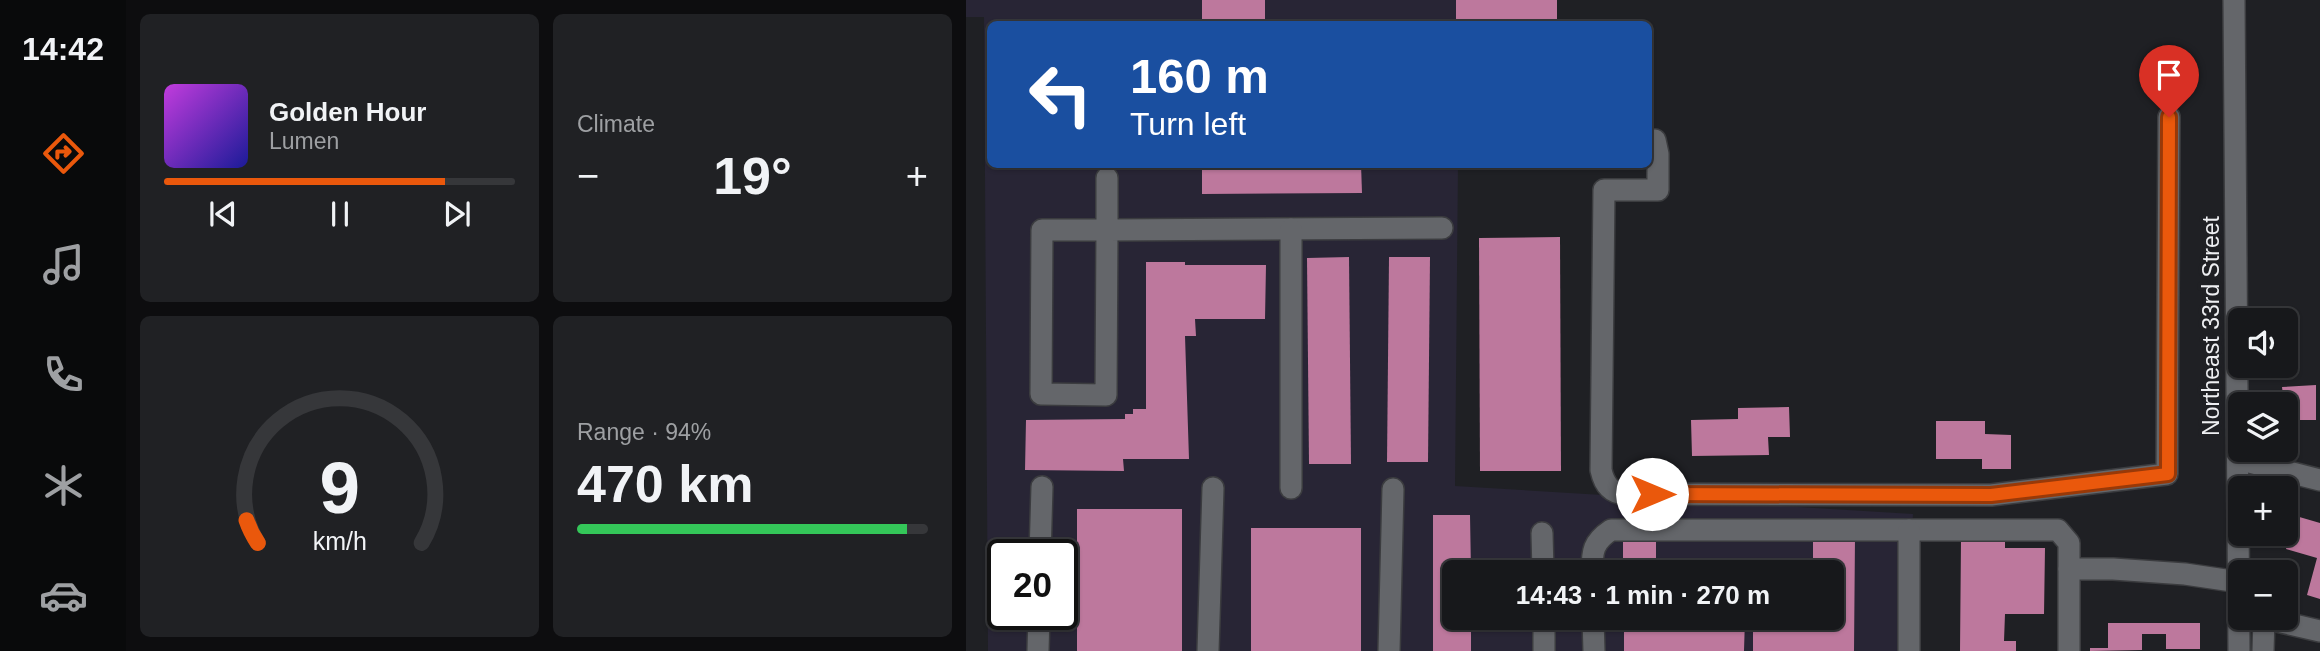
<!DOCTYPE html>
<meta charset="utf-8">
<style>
body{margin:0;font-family:Helvetica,sans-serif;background:#202124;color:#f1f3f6;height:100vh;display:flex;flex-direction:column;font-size:26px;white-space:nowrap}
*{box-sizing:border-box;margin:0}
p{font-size:23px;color:#9ea0a3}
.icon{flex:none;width:38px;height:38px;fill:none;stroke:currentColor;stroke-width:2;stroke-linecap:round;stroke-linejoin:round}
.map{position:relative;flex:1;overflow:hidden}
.sheet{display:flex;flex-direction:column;gap:14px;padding:14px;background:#0d0d0f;width:840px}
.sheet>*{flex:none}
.hud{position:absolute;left:21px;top:21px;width:665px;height:147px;border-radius:10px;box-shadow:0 2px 5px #0004,0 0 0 2px #36373a;background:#1a4fa0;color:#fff;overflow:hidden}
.controls{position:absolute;left:1262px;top:308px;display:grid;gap:14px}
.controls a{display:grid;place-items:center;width:70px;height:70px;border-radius:10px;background:#17181b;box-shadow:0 2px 5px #0004,0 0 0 2px #36373a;font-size:35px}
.speed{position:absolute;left:21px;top:539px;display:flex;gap:14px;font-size:35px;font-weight:700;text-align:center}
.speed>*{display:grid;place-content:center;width:91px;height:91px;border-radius:50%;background:#17181b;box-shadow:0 2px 5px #0004,0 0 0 2px #36373a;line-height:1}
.speed .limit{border:4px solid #111;border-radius:10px;background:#fff;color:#111}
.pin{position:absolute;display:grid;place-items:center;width:60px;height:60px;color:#fff;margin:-72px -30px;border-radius:50% 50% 50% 0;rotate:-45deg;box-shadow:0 0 7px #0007}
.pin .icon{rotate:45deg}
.me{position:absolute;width:77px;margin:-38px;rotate:90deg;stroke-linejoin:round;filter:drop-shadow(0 0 5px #0008)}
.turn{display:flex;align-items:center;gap:24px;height:147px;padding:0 28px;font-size:32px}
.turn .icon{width:91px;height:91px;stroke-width:2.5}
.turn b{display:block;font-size:49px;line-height:60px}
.big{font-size:52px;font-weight:800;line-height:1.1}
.sheet .tile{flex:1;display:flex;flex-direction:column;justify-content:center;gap:10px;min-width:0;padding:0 24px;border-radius:10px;background:#202124}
.sheet .dial{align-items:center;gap:0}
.dial svg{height:182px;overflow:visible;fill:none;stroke:#36373a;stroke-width:7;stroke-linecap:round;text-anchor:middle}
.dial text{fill:#f1f3f6;stroke:none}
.song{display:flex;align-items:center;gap:21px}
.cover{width:84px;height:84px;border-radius:10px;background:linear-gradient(135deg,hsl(290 70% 55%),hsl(240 70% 35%))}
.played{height:7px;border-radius:4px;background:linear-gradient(90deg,#ea580c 80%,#36373a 80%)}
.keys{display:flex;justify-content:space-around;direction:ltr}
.heat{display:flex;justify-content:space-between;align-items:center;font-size:38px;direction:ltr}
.charge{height:10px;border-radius:5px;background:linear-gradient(90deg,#34c759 94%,#36373a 0)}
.sheet .tiles{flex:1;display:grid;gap:14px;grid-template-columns:repeat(2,1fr)}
.trip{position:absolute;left:476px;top:560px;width:402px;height:70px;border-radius:10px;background:#17181b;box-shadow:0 2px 5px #0004,0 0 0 2px #36373a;font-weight:800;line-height:70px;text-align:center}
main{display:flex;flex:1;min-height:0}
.menu{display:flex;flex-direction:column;width:126px;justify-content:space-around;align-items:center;background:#090a0b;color:#9ea0a3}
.menu .icon{width:49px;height:49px}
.menu .selected{color:#ea580c}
.menu b{font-size:32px;color:#f1f3f6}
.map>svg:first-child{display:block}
</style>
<main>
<nav class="menu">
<b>14:42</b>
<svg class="icon selected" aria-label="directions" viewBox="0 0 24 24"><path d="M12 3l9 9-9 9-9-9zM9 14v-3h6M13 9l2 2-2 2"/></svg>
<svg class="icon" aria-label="music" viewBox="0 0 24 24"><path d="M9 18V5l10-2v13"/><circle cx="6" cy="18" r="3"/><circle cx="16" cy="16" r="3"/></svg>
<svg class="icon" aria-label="phone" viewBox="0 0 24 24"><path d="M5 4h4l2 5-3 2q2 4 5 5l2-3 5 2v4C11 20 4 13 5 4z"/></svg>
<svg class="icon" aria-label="climate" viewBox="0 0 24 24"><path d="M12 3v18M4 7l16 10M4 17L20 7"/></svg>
<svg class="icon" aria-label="car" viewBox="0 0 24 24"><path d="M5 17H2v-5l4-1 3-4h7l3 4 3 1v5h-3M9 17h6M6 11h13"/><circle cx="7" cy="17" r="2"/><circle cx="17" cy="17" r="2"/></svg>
</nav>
<section class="sheet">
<div class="tiles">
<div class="tile">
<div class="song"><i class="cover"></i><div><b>Golden Hour</b><p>Lumen</p></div></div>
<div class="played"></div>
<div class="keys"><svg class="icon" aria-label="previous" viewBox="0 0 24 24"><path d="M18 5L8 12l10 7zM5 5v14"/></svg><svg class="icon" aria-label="pause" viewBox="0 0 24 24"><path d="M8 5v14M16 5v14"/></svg><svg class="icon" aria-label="next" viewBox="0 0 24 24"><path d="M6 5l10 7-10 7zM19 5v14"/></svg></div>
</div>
<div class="tile"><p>Climate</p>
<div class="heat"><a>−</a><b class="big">19°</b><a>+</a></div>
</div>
<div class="tile dial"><svg viewBox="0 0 100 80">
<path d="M14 69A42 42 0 1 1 86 69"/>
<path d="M14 69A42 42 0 0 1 9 59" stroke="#ea580c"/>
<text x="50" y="56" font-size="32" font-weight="700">9</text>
<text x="50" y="72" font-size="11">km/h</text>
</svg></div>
<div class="tile"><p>Range · 94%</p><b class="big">470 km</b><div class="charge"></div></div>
</div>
</section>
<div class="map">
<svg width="1354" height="651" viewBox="0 0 1354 651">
<rect width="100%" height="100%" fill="#1f2024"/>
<path fill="#282535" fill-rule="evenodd" d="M0,0H493L492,24H24V164L492,165L489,486L947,514L939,651H22L18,17H0ZM37,555H96V614H37ZM488,572H866V618H488Z"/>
<g fill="#bd789d">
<rect x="236" y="0" width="63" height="24"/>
<rect x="490" y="0" width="101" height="24"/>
<path d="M236,164H395L396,193L236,194Z"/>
<path d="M594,237L595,471H514L513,238Z"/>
<path d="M383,257L385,464H343L341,258Z"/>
<path d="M423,257H464L462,462H421Z"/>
<path d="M180,262H219V265H300L299,319H229L230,336H219L223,459H157L158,471L59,470L60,420L159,419V414H167V409H180Z"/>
<path d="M1350,385V420H1320L1316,387Z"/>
<path d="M823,407L824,437H802L803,455L726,456L725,420L772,419V408Z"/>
<path d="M970,421H1019V434L1045,435V469H1016V459H970Z"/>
<rect x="111" y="509" width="105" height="142"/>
<path d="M467,515H504L505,572H488V618H505V651H467Z"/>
<path d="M1330,516L1354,523V599L1341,595L1351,558L1320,549Z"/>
<rect x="285" y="528" width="110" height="123"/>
<rect x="657" y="537" width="33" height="35"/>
<path d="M847,537H889L888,651H787V618H866V572H847Z"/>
<path d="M995,539H1039V548H1079L1078,614H1039L1038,641H1050V651H994Z"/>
<path d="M658,618H779L778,651H658Z"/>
<path d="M1142,623H1234V649H1200V634H1176V650L1124,651V648H1142Z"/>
</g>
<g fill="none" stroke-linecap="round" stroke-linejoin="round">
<defs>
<g id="minor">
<path d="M1268,0L1273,651"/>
<path d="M689,140L692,154V190H638L635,470C638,484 645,493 659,494L1025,495L1201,474L1203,117"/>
<path d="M141,178V230H76L75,394L140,395L141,230L476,228"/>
<path d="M325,229V488"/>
<path d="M1272,459L1354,480"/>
<path d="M576,533L577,572"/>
<path d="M74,555L76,487"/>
<path d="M1103,569H1147L1219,574L1273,582"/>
<path d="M626,572C626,551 627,542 645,530H1092L1103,543V651"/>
<path d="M578,618V651"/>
<path d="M627,618L628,651"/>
<path d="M1273,618H1298L1297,651"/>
<path d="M1298,618L1354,631"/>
<path d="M72,651L73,614"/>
<path d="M242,651L247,488"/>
<path d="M423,651L427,489"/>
<path d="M943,651V530"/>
</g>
</defs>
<use href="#minor" stroke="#3b3c3f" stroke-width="24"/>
<use href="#minor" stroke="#64666a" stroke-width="21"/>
</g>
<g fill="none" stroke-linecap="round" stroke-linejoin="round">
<defs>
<path id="route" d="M686,494L1025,495L1202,474L1203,117"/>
</defs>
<use href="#route" stroke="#983908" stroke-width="18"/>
<use href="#route" stroke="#ea580c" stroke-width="12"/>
</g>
<g text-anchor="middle" stroke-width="7" stroke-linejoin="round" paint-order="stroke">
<g font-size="23" fill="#eeeff2" stroke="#1f2024">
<text transform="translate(1245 326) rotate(-90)" y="8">Northeast 33rd Street</text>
</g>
</g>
</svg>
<div class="controls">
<a><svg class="icon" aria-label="sound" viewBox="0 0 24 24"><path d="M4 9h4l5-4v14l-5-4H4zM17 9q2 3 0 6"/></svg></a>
<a><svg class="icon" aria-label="layers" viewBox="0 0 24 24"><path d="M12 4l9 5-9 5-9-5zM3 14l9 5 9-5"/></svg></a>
<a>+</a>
<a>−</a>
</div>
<div class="speed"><div class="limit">20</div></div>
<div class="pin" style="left:1203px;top:117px;background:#d93025"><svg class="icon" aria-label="arrive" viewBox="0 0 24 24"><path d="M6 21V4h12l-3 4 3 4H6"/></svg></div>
<svg class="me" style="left:686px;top:494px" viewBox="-20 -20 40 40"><circle r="19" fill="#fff"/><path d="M0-13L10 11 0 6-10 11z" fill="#ea580c"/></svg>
<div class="trip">14:43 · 1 min · 270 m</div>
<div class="hud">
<div class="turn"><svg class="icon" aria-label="left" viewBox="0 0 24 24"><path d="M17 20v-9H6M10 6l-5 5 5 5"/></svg><div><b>160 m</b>Turn left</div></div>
</div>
</div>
</main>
